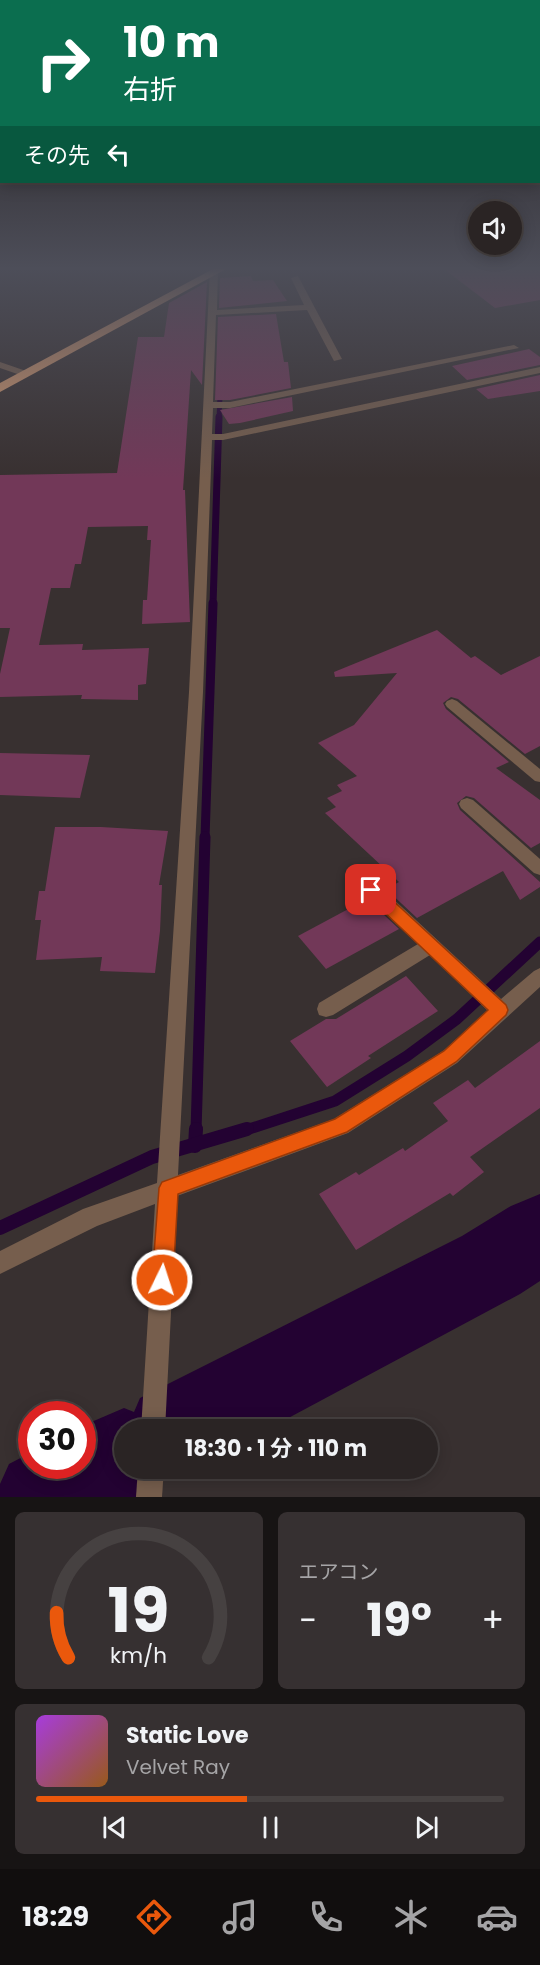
<!DOCTYPE html>
<html lang="ja">
<meta charset="utf-8">
<style>
body{margin:0;font-family:Poppins,"Noto Sans JP",sans-serif;background:#363031;color:#f1f3f6;height:100vh;display:flex;flex-direction:column;font-size:22px;white-space:nowrap}
*{box-sizing:border-box;margin:0}
p{font-size:20px;color:#a5a4a6}
.icon{flex:none;width:33px;height:33px;fill:none;stroke:currentColor;stroke-width:2;stroke-linecap:round;stroke-linejoin:round}
.map{position:relative;height:1497px;overflow:hidden}
.panel{display:flex;flex-direction:column;gap:15px;padding:15px;background:#171414;flex:1}
.panel>*{flex:none}
.banner{position:absolute;left:0px;top:0px;width:540px;height:183px;box-shadow:0 3px 15px #0003,0 0 0 2px #464141;background:#0b6e4f;color:#fff;overflow:hidden}
.fabs{position:absolute;left:468px;top:201px;display:grid;gap:12px}
.fabs a{display:grid;place-items:center;width:54px;height:54px;border-radius:50%;background:#2a2424;box-shadow:0 3px 15px #0003,0 0 0 2px #464141;font-size:30px}
.speed{position:absolute;left:18px;top:1401px;display:flex;gap:12px;font-size:30px;font-weight:700;text-align:center}
.speed>*{display:grid;place-content:center;width:78px;height:78px;border-radius:50%;background:#2a2424;box-shadow:0 3px 15px #0003,0 0 0 2px #464141;line-height:1}
.speed .limit{border:9px solid #d22;background:#fff;color:#111}
.pin{position:absolute;display:grid;place-items:center;width:51px;height:51px;color:#fff;margin:-26px;border-radius:12px;box-shadow:0 3px 9px #0006}
.me{position:absolute;width:66px;margin:-33px;rotate:4deg;stroke-linejoin:round;filter:drop-shadow(0 0 4px #0008)}
.turn{display:flex;align-items:center;gap:21px;height:126px;padding:0 24px;font-size:27px}
.turn .icon{width:78px;height:78px;stroke-width:2.5}
.turn b{display:block;font-size:42px;line-height:51px}
.then{display:flex;align-items:center;height:57px;padding:0 24px;background:#0003;gap:12px;font-size:22px}
.big{font-size:45px;font-weight:700;line-height:1.1}
.panel .card{flex:1;display:flex;flex-direction:column;justify-content:center;gap:9px;min-width:0;padding:0 21px;border-radius:9px;background:#363031}
.panel .dial{align-items:center;gap:0}
.dial svg{height:156px;overflow:visible;fill:none;stroke:#464141;stroke-width:7;stroke-linecap:round;text-anchor:middle}
.dial text{fill:#f1f3f6;stroke:none}
.song{display:flex;align-items:center;gap:18px}
.cover{width:72px;height:72px;border-radius:9px;background:linear-gradient(135deg,hsl(280 70% 55%),hsl(30 70% 35%))}
.played{height:6px;border-radius:3px;background:linear-gradient(90deg,#ea580c 45%,#464141 45%)}
.keys{display:flex;justify-content:space-around;direction:ltr}
.heat{display:flex;justify-content:space-between;align-items:center;font-size:33px;direction:ltr}
.panel .tiles{flex:1;display:grid;gap:15px;grid-template-columns:1fr 1fr}
.card:last-child{grid-column:span 2}
.trip{position:absolute;left:114px;top:1419px;width:324px;height:60px;border-radius:30px;background:#2a2424;box-shadow:0 3px 15px #0003,0 0 0 2px #464141;font-weight:700;line-height:60px;text-align:center}
.dock{display:flex;height:96px;justify-content:space-around;align-items:center;background:#110e0e;color:#a5a4a6}
.dock .icon{width:42px;height:42px}
.dock .on{color:#ea580c}
.dock b{font-size:27px;color:#f1f3f6}
.map>svg:first-child{display:block}
</style>
<div class="map">
<svg width="540" height="1497" viewBox="0 0 540 1497">
<rect width="100%" height="100%" fill="#383030"/>
<g fill="none" stroke-linecap="round" stroke-linejoin="round">
<path stroke="#230232" stroke-width="5" d="M219,419L220,396"/>
<path stroke="#230232" stroke-width="7" d="M213,605L219,417"/>
<path stroke="#230232" stroke-width="9" d="M205,838L213,603"/>
<g stroke="#230232" stroke-width="11">
<path d="M196,1131L205,837"/>
<path d="M243,1131L335,1101L407,1056L457,1019L540,942"/>
</g>
<g stroke="#230232" stroke-width="14">
<path d="M195,1146L196,1129"/>
<path d="M0,1228L152,1157L247,1129"/>
</g>
<path fill="#230232" fill-rule="evenodd" d="M540,1194V1281L520,1294L266,1430H124V1468H189L172,1476L163,1472L157,1487L137,1497H0V1484L9,1464L32,1452V1466H82V1426L124,1408L134,1412L140,1398L462,1236L511,1206Z"/>
</g>
<g fill="#723858">
<path d="M444,269H540V300L495,308Z"/>
<path d="M251,276L253,281L273,280L287,301L219,308L220,278Z"/>
<path d="M207,282L202,385L191,370L183,490H185L190,622L142,624L143,600H147L151,540H147L148,526L88,527L81,564H75L70,588H51L39,645L83,644L82,650L149,648L146,684L138,685V700L81,699L82,695L0,697V674L10,628H0V475L117,473L138,337H164L169,303Z"/>
<path d="M276,314L284,362H288L291,388L230,400H215L218,317Z"/>
<path d="M529,349L540,357V365L467,380L452,366Z"/>
<path d="M540,375V391L488,399L476,389Z"/>
<path d="M292,397L293,411L240,423L229,424L220,410Z"/>
<path d="M437,630L471,658L475,656L501,675L540,656V746L525,754L458,699L451,697L443,703L446,709L509,762L496,768L540,800V843L531,848L474,798L466,796L457,803L460,810L540,882V887L520,900L503,871L417,918L386,889L399,882L325,813L336,807L327,798L342,791L337,785L357,776L318,743L354,725L397,673L335,677L334,672Z"/>
<path d="M0,753L90,755L80,798L0,795Z"/>
<path d="M55,827H101L168,831L159,885H162L160,931L155,973L100,971L102,957L36,960L41,920H35L39,891H45Z"/>
<path d="M367,899L399,929L326,969L298,936Z"/>
<path d="M406,976L438,1011L368,1056L371,1058L327,1087L290,1041L326,1019H336Z"/>
<path d="M540,1041V1108L470,1157L484,1172L453,1196L450,1193L356,1250L319,1194L356,1172L359,1175L403,1148L405,1151L448,1121L433,1103L468,1080L475,1088Z"/>
</g>
<g fill="none" stroke-linecap="round" stroke-linejoin="round">
<g fill="#765e4d" fill-rule="evenodd">
<path d="M210,269H218L217,310L304,305L291,278L298,276L342,359L334,361L307,310L216,315L213,402H230L514,345L519,348L230,408H213L212,434H223L540,367V373L223,440H212L203,692L178,1175L334,1119L443,1051L488,1011L430,955L333,1015L326,1017L319,1015L317,1009L319,1003L418,944L350,880L348,875L350,870L356,869L362,870L501,999L534,971L540,968V987L457,1063L348,1133L177,1196L165,1430H141L155,1204L97,1226L0,1274V1251L83,1209L157,1183L189,692Z"/>
<path d="M0,362L29,372L31,374L26,377L0,368Z"/>
<path d="M452,699L457,701L540,769V782L535,781L447,707L445,704L447,701Z"/>
<path d="M467,798L473,800L540,859V875L534,873L461,808L459,804L461,800Z"/>
<path d="M138,1468H164L162,1497H136Z"/>
</g>
<path fill="#d3986e" fill-rule="evenodd" d="M213,269H226L0,392V383Z"/>
</g>
<linearGradient id="sky" x2="0" y2="1"><stop stop-color="#1f1a1a"/><stop offset="0.56" stop-color="#4d4e59"/><stop offset="1" stop-color="#4d4e59" stop-opacity="0"/></linearGradient>
<rect width="540" height="479" fill="url(#sky)"/>
<path fill="#ea580c" stroke="#983908" stroke-width="1.5" d="M371,884L376,885L506,1005L508,1010L506,1015L456,1062L347,1132L178,1194L173,1280L170,1287L162,1290L155,1287L152,1280L159,1188L162,1182L335,1119L444,1051L488,1010L365,894L363,890Z"/>
</svg>
<div class="fabs">
<a><svg class="icon" aria-label="sound" viewBox="0 0 24 24"><path d="M4 9h4l5-4v14l-5-4H4zM17 9q2 3 0 6"/></svg></a>
</div>
<div class="speed"><div class="limit">30</div></div>
<div class="pin" style="left:371px;top:890px;background:#d93025"><svg class="icon" aria-label="arrive" viewBox="0 0 24 24"><path d="M6 21V4h12l-3 4 3 4H6"/></svg></div>
<svg class="me" style="left:162px;top:1280px" viewBox="-20 -20 40 40"><circle r="17" fill="#ea580c" stroke="#fff" stroke-width="3"/><path d="M0-11L8 9 0 5-8 9z" fill="#fff"/></svg>
<div class="trip">18:30 · 1 分 · 110 m</div>
<div class="banner">
<div class="turn"><svg class="icon" aria-label="right" viewBox="0 0 24 24"><path d="M7 20v-9h11M14 6l5 5-5 5"/></svg><div><b>10 m</b>右折</div></div>
<div class="then">その先<svg class="icon" aria-label="left" viewBox="0 0 24 24"><path d="M17 20v-9H6M10 6l-5 5 5 5"/></svg></div>
</div>
</div>
<section class="panel">
<div class="tiles">
<div class="card dial"><svg viewBox="0 0 100 80">
<path d="M14 69A42 42 0 1 1 86 69"/>
<path d="M14 69A42 42 0 0 1 8 46" stroke="#ea580c"/>
<text x="50" y="56" font-size="32" font-weight="700">19</text>
<text x="50" y="72" font-size="11">km/h</text>
</svg></div>
<div class="card"><p>エアコン</p>
<div class="heat"><a>−</a><b class="big">19°</b><a>+</a></div>
</div>
<div class="card">
<div class="song"><i class="cover"></i><div><b>Static Love</b><p>Velvet Ray</p></div></div>
<div class="played"></div>
<div class="keys"><svg class="icon" aria-label="previous" viewBox="0 0 24 24"><path d="M18 5L8 12l10 7zM5 5v14"/></svg><svg class="icon" aria-label="pause" viewBox="0 0 24 24"><path d="M8 5v14M16 5v14"/></svg><svg class="icon" aria-label="next" viewBox="0 0 24 24"><path d="M6 5l10 7-10 7zM19 5v14"/></svg></div>
</div>
</div>
</section>
<nav class="dock">
<b>18:29</b>
<svg class="icon on" aria-label="directions" viewBox="0 0 24 24"><path d="M12 3l9 9-9 9-9-9zM9 14v-3h6M13 9l2 2-2 2"/></svg>
<svg class="icon" aria-label="music" viewBox="0 0 24 24"><path d="M9 18V5l10-2v13"/><circle cx="6" cy="18" r="3"/><circle cx="16" cy="16" r="3"/></svg>
<svg class="icon" aria-label="phone" viewBox="0 0 24 24"><path d="M5 4h4l2 5-3 2q2 4 5 5l2-3 5 2v4C11 20 4 13 5 4z"/></svg>
<svg class="icon" aria-label="climate" viewBox="0 0 24 24"><path d="M12 3v18M4 7l16 10M4 17L20 7"/></svg>
<svg class="icon" aria-label="car" viewBox="0 0 24 24"><path d="M5 17H2v-5l4-1 3-4h7l3 4 3 1v5h-3M9 17h6M6 11h13"/><circle cx="7" cy="17" r="2"/><circle cx="17" cy="17" r="2"/></svg>
</nav>
